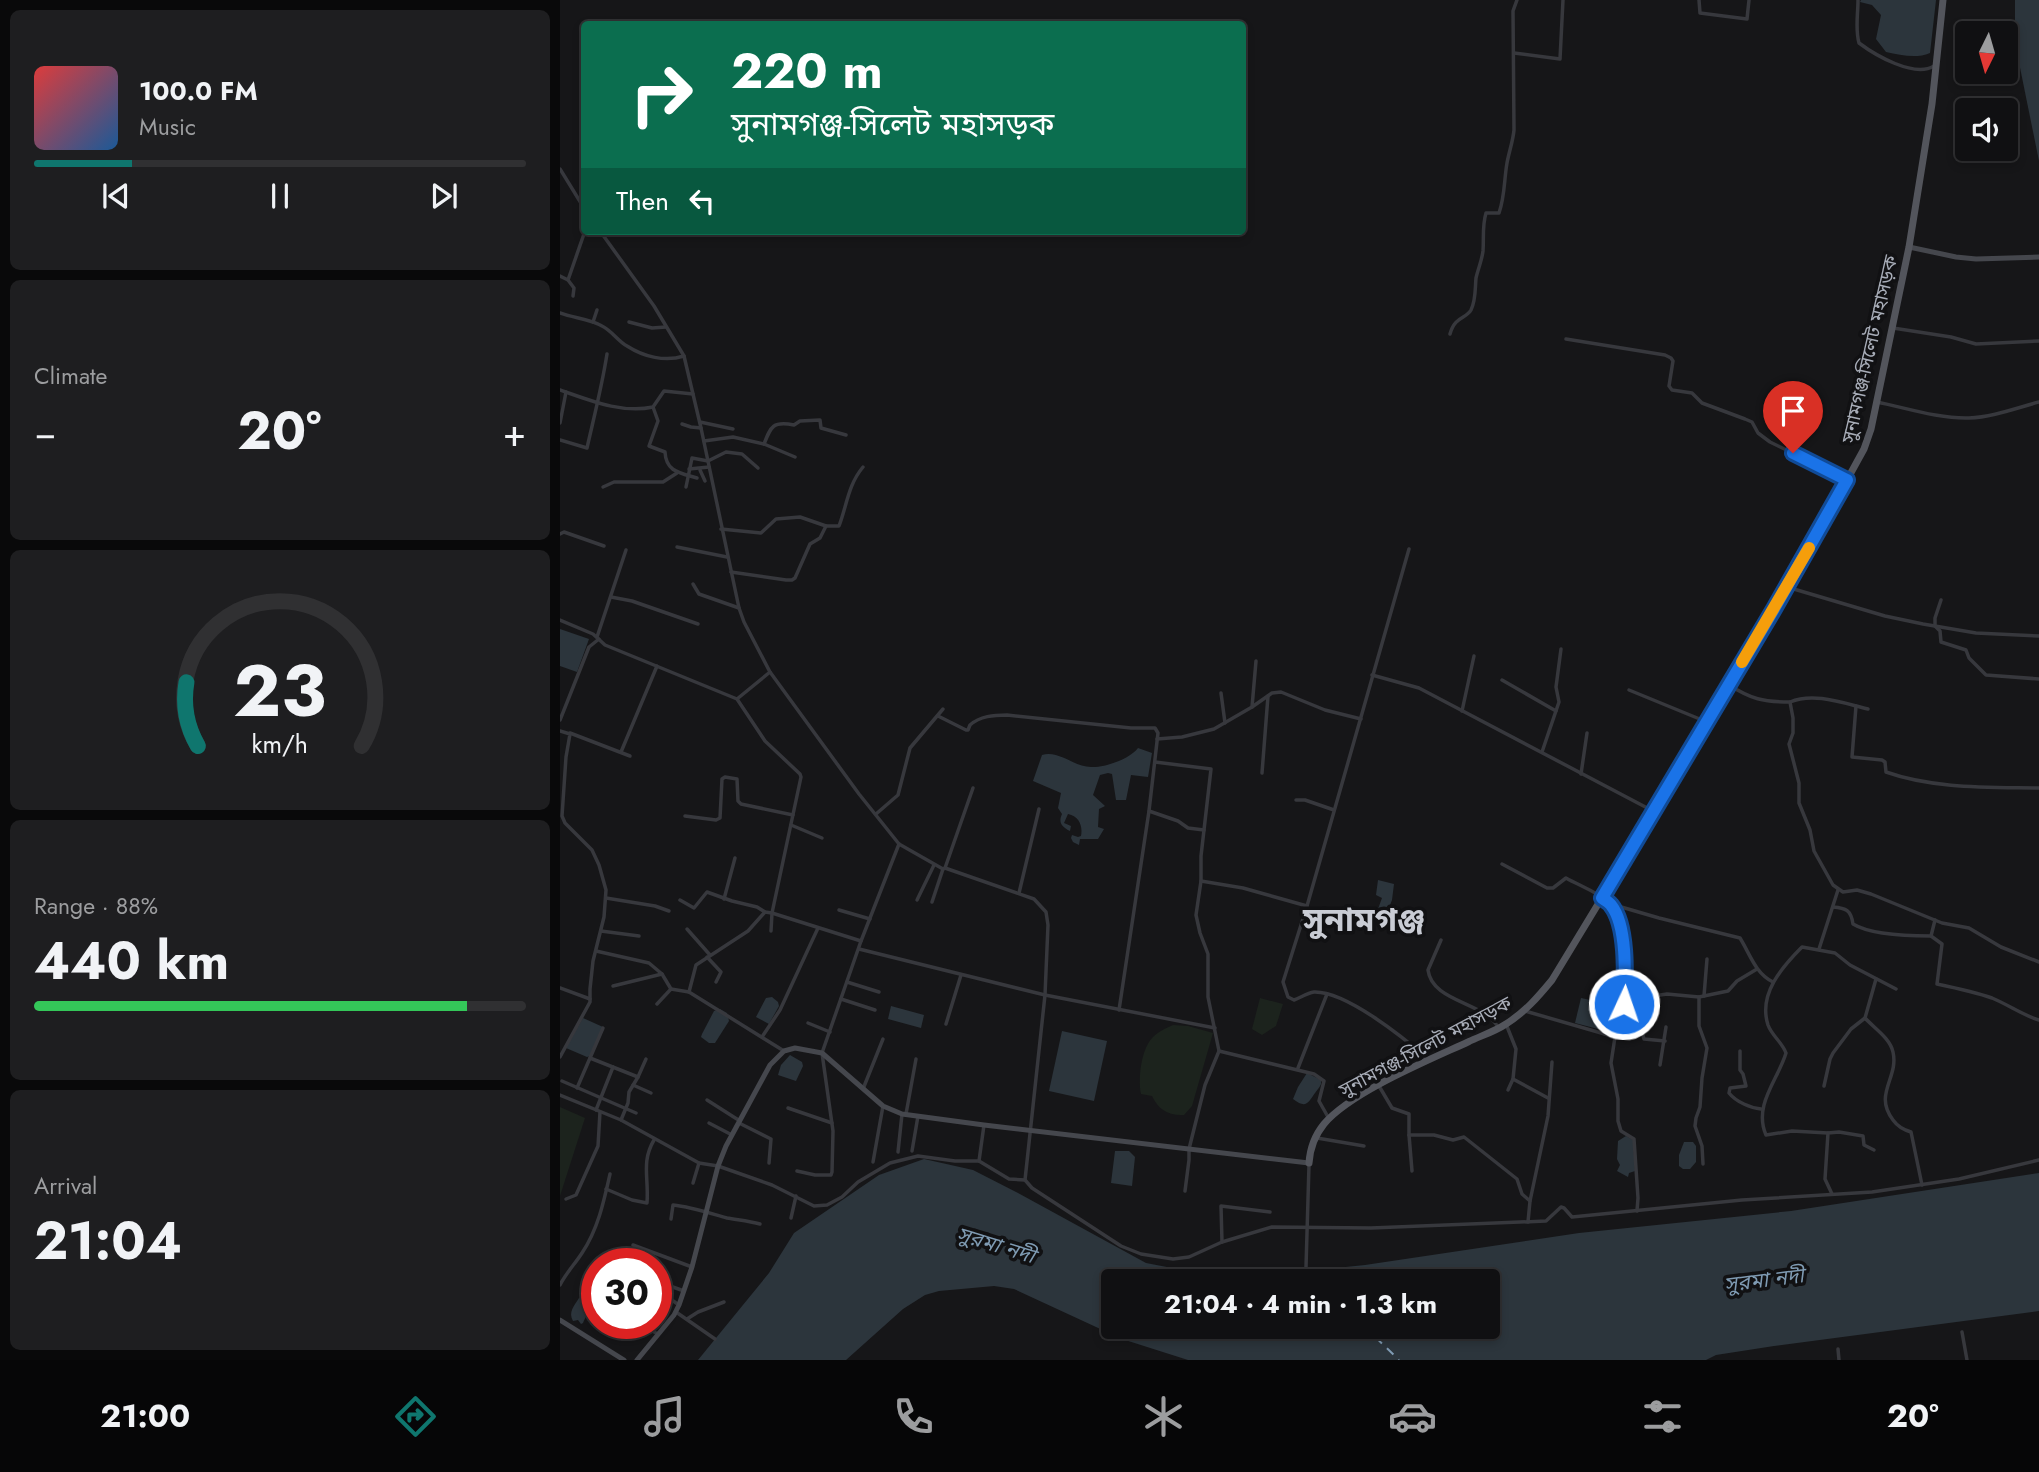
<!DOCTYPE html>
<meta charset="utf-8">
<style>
body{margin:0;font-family:Jost,"Noto Sans Bengali",sans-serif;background:#1e1e20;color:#f1f3f6;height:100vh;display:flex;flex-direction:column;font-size:26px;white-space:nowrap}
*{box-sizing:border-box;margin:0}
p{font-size:23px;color:#9c9d9f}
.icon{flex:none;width:38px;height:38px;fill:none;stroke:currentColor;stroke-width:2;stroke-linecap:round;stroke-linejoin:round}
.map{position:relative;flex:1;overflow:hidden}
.details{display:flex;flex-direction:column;gap:10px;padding:10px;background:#09090a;width:560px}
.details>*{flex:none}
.guide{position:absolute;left:21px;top:21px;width:665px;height:214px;border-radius:7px;box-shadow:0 4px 10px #0003,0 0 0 2px #303032;background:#0b6e4f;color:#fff;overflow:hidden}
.needle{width:46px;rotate:185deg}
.fabs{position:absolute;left:1395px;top:21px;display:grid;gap:14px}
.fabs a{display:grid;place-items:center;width:63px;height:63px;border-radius:7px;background:#101012;box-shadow:0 4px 10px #0003,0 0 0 2px #303032;font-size:35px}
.speed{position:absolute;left:21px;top:1248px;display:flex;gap:14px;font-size:35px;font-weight:700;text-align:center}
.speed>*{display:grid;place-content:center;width:91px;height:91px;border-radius:50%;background:#101012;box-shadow:0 4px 10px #0003,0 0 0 2px #303032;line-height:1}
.speed .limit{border:10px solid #d22;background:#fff;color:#111}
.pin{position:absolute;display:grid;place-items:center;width:60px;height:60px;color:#fff;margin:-72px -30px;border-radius:50% 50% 50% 0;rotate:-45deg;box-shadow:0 0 7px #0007}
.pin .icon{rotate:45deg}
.me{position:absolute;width:77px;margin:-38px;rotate:3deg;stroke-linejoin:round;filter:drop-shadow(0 0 5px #0008)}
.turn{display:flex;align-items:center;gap:24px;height:147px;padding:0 35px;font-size:32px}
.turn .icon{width:91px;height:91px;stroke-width:2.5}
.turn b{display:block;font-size:49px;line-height:60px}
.then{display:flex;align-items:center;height:66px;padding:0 35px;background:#0003;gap:14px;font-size:26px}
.big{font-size:52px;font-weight:700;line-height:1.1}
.details .widget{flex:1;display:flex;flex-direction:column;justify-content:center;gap:10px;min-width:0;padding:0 24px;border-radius:10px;background:#1e1e20}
.details .dial{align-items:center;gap:0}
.dial svg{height:182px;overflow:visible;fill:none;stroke:#303032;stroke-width:7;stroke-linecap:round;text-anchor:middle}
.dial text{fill:#f1f3f6;stroke:none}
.song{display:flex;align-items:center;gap:21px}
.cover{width:84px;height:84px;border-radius:10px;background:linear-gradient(135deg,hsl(0 70% 55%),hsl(210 70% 35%))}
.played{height:7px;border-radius:4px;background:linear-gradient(90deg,#0f766e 20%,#303032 20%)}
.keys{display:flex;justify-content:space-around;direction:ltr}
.heat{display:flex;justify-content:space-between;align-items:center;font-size:38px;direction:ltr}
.charge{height:10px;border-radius:5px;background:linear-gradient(90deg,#34c759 88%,#303032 0)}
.trip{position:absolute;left:541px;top:1269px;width:399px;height:70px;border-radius:7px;background:#101012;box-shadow:0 4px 10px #0003,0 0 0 2px #303032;font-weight:700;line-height:70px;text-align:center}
.menu{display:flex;height:112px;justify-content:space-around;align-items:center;background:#060607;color:#9c9d9f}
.menu .icon{width:49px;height:49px}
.menu .active{color:#0f766e}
.menu b{font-size:32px;color:#f1f3f6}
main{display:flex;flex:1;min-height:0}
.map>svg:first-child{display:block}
</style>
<main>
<section class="details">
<div class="widget">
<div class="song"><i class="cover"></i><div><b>100.0 FM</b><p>Music</p></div></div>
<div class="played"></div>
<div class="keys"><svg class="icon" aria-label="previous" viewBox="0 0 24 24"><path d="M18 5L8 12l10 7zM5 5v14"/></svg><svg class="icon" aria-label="pause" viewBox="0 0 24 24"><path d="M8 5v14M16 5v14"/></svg><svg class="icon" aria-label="next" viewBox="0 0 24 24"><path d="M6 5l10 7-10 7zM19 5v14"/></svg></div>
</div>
<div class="widget"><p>Climate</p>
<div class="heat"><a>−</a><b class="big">20°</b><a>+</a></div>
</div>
<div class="widget dial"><svg viewBox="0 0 100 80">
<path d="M14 69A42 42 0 1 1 86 69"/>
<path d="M14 69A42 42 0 0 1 9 41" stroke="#0f766e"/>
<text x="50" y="56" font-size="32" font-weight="700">23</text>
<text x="50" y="72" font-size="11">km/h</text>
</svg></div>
<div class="widget"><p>Range · 88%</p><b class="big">440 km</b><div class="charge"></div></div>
<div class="widget"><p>Arrival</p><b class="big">21:04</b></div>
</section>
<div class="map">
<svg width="1479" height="1360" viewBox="0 0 1479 1360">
<rect width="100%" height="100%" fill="#161618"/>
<g fill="#1c231d">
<path d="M700,998L723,1004L716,1026L702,1035L692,1029Z"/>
<path d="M613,1025L628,1026L653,1033L632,1106L624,1115C608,1116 598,1109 592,1096L581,1094C578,1078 581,1049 593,1037C598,1032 606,1028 613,1025Z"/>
<path d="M0,1107L25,1118L0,1196Z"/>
</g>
<g fill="#2c353c" fill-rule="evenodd">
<path d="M1301,0H1376L1370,53C1356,59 1341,55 1326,52L1316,39L1321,15L1312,5L1300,2Z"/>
<path d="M1455,0H1479V161L1455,43Z"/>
<path d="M0,629L29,639L17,672L0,666Z"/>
<path d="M578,748L592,753L588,777L571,775L566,800H556L552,774L548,773L540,775L533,795L545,806L539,809L538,827L544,829L538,839H520L519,845L513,842L511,838L512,835L518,837L521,836C523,826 519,816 508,814L504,823L511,826L510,831C502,827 498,823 502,814L498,808L501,793L473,781L482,755C499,750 514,767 531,767C544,768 570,759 578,748Z"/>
<path d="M818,880L834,884L832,900L823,923L814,920L822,898L816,895Z"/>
<path d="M212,997L218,1002L219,1006L209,1024L196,1017L206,998Z"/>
<path d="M1021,998L1049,1004L1042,1030L1015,1023Z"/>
<path d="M331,1006L364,1015L361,1028L328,1019Z"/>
<path d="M160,1009L167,1013L169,1021L155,1043H149L141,1037L142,1034L154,1011Z"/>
<path d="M23,1018L43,1027L30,1056L27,1057L6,1048Z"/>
<path d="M502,1031L547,1041L534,1101L489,1091Z"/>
<path d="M230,1055L242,1062L243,1066L236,1081L218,1075L221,1065Z"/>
<path d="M747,1073L761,1080V1084C760,1087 757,1090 755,1093C748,1103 746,1109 733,1099L738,1087Z"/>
<path d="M1066,1136L1073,1140L1075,1171L1069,1173L1068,1177L1057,1171L1060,1165L1057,1159L1058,1141Z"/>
<path d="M1124,1142H1133L1136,1146V1162L1130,1169H1123L1119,1166V1155Z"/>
<path d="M555,1151H569L575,1157L572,1186L551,1183Z"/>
<path d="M364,1159L413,1170L458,1193L586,1263L612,1268L706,1271H747L805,1265L1019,1233L1231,1211L1479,1173V1311L1214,1346L1156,1355L1146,1360H628L562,1339L454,1289L434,1286L379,1291L365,1295L343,1309L286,1360H138L209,1273L234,1233L319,1175ZM553,1281H928V1326H553Z"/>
<path d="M19,1298H22C31,1307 28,1312 23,1323L21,1324L18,1320L13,1321C8,1312 14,1306 19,1298Z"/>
</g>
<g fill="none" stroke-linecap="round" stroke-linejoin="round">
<g stroke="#7f9bb3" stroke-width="2" stroke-dasharray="9 7" stroke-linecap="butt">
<path d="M747,1271L757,1281"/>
<path d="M804,1326L839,1360"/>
</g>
<g stroke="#37383d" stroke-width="3.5">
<path d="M1139,0L1140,13L1187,19L1189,0"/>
<path d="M1298,0C1298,15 1295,29 1299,43C1315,55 1354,78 1374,66"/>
<path d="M954,53L1000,59L1003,0"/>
<path d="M0,169L24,208"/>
<path d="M40,231L94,306L124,356L141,428L179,608L184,622L210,672L299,794L339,844L383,869L385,868L474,899L486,912L488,925L485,995L465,1180"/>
<path d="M0,276L8,280L25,231"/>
<path d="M8,280L14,288L13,296"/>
<path d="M0,313C13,318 30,319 42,326C52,331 58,341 67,346C84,357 105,362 124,356"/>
<path d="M33,322L37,310"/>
<path d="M69,322L92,328L106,327"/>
<path d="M1333,328L1391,337L1416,344L1479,341"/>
<path d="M890,334C895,316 906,319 911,310C916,300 915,288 916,278C918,269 922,260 923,251C924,238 922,226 926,213H939C945,196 944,180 947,163C949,152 953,141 954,130L953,11L957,0"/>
<path d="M1006,339L1105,355L1111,358L1113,361L1109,386L1112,390L1132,393L1142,403L1185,419L1192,422L1198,433L1210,442L1286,479"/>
<path d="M0,390C29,400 62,414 93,407L104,391L133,394"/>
<path d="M1317,402C1346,408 1380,419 1409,418C1433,417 1456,408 1479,402"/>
<path d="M93,407L98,421L89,446L105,452C106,472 120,473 137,478"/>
<path d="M140,422L173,429"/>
<path d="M0,423L6,392"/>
<path d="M122,424L131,427L141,428"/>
<path d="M0,440L27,448C34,417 42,386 47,354"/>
<path d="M144,441L173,437L204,444L235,457"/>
<path d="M204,444C211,426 213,421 234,425L240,421L260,420L261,428L286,435"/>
<path d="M129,469L149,467"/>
<path d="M140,470L145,481"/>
<path d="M43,487L54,482H103L117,473"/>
<path d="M126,487L132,458L148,461L166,452L182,454L198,468"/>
<path d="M161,529L201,533L216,519L240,517L266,526"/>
<path d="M0,534L4,532L44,546"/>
<path d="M117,547L167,557"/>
<path d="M849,549L747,906L723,982L728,997L734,1000C740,998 747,993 754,992C786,991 844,1038 868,1059"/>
<path d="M171,572L226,580H232L235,578L250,544L260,538L266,526H279C287,505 288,485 303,467"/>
<path d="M133,584L139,594L179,608"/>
<path d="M1227,587L1325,616L1363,624L1416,633L1479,636"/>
<path d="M51,597L72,601L138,624"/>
<path d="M1381,600L1375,618V626L1380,631L1381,642L1406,650L1409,658L1426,675L1479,679"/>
<path d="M0,620L33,634L45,645L177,699L205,741L240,774L241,777L212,913L211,931"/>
<path d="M37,637L66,550"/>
<path d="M812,675L859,688L1093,811"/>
<path d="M942,680L996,711"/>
<path d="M1169,685C1191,699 1203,702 1230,702L1233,718V733L1229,744L1239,783V803L1250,830L1254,851L1273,885L1283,892L1297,890L1311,894L1382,923L1409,928L1441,947L1479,962"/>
<path d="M1069,690L1147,722"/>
<path d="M661,693L665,723"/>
<path d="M177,699L210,672"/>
<path d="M1230,702C1254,692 1283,703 1308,709"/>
<path d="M1296,706L1292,757L1322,760L1325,762L1326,772C1374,789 1429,787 1479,788"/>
<path d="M692,707L696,661"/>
<path d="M902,711L914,656"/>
<path d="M378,716L406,730H408L410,725C420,716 434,715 447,715L571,728H595L598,733L589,811L559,1010"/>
<path d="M0,720L29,647L39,639"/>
<path d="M0,731L10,734L6,757L2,816L5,823L32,850L39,865L46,890L44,917L33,961L30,989V1002L0,1057"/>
<path d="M10,733L70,756"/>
<path d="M597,739L622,737L654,729L692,707L712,693L721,692L765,710L801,719"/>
<path d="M61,752L97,666"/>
<path d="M982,752L999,702L996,687L1001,649"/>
<path d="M595,762L651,769L641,856V881L636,915L640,933L648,954V997L659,1051L645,1085L629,1149V1160L625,1191"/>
<path d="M702,773L708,696"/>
<path d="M1021,774L1027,733"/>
<path d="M736,800H745L774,810"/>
<path d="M589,811L618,821L628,828L644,830"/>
<path d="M316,814L338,795L350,748L383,709"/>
<path d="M125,816L156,820L160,818L162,779L165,777L177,779L178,801L181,804L233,815"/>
<path d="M231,825L262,838"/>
<path d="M942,864L987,888H993L1006,878C1020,886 1038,892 1049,903C1069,922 1065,979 1064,1004"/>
<path d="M385,868L413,788"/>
<path d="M641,881L683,888L747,906"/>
<path d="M459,893L479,809"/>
<path d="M46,898L95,906L109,911"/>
<path d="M164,899L175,858"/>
<path d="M120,900L134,908L147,892L172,901L197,907L205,912L212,913L301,941"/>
<path d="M357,900L374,865"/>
<path d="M372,902L383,869"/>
<path d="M1051,904L1099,918L1180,938C1190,954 1195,973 1213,982"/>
<path d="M1273,907C1286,908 1291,910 1293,924C1311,935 1350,936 1371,936"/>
<path d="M279,910L310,919"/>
<path d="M1375,920L1371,936L1382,944L1377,984C1396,988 1415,992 1432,998C1449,1005 1462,1015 1479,1020"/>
<path d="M127,929L150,955"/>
<path d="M41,931L79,936"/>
<path d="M881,940L868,970C872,1002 924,1002 938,1027"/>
<path d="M299,949L485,995L655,1028"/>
<path d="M1259,949L1278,890"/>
<path d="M36,951L89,963L102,974L111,989"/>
<path d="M147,957L161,972L156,982"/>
<path d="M287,982L319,992"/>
<path d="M53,986L102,974"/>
<path d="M0,988L30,999"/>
<path d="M129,992L136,965L188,931L205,912"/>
<path d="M1144,996L1147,959"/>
<path d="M1139,997V1026L1147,1048L1142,1078L1140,1107L1136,1118L1135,1126L1142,1146L1143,1164"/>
<path d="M281,999L315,1010"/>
<path d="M1074,1000L1076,1020L1080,1025L1084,1039L1105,1041"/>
<path d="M97,1004L111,989L129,992L224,1051"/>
<path d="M965,1011L1055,1037L1051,1063L1058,1099V1121L1061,1131L1074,1139L1078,1198L1077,1211"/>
<path d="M1305,1018C1314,1028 1330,1038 1333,1052C1339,1078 1313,1094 1333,1120C1338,1127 1344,1130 1351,1132L1362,1185"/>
<path d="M248,1023L270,1032"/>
<path d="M386,1024L401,975"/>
<path d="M946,1024L956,1049L953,1079L948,1090"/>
<path d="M1045,1034L1050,1008L1080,998L1107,994L1139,997L1168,991L1177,981L1197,969"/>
<path d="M202,1037L220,1010L258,928"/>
<path d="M659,1051L754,1074L764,1081L759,1101L768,1117"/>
<path d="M1180,1051V1070L1183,1074L1186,1086L1170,1088L1169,1093C1176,1102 1191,1108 1201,1109"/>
<path d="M30,1058L78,1077"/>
<path d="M1100,1065L1106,1027"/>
<path d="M738,1068L767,994"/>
<path d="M953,1079L988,1098"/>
<path d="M2,1081L76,1113"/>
<path d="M73,1085L91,1093"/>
<path d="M819,1086L832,1108L849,1114V1135H874L893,1140L904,1137L957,1179L962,1194L970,1201L968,1222"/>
<path d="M1264,1086L1270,1059L1273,1053L1291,1029L1305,1018L1316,979"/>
<path d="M17,1088L43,1028"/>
<path d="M303,1089L323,1039"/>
<path d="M0,1095L61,1120L139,1163L158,1166L212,1185L254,1206L267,1205L282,1197L298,1182L330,1163L358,1156L395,1161H419L449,1179L465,1180L472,1188L561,1246L581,1254L613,1259L629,1257L662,1242L712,1227L811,1228L986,1221L1001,1207L1004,1208L1012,1217L1182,1200L1312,1192L1399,1179L1479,1160"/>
<path d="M147,1100L180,1121"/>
<path d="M228,1108L272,1123"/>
<path d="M36,1110L53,1067"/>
<path d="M346,1114L356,1059"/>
<path d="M61,1120L68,1103L69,1092L78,1077L86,1059"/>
<path d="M149,1123L172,1135"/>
<path d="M179,1123L211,1139L209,1163"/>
<path d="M1268,1133L1232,1131L1206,1135C1193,1105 1218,1080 1226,1053C1222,1042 1212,1036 1208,1025C1198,994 1222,967 1242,947L1275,953L1290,965L1336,989"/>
<path d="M849,1135L852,1171"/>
<path d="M757,1138L804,1146"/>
<path d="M352,1151L358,1116"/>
<path d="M338,1152L342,1114"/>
<path d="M419,1161L424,1125"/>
<path d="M313,1162L323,1106"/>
<path d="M237,1171L255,1175H271L272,1172L273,1131L262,1053L301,941L339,844"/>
<path d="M133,1183L139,1163"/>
<path d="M46,1189L72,1200L87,1203C89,1178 81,1162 94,1140"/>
<path d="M1272,1194L1265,1179L1268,1133L1279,1132L1303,1136L1304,1145L1314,1150"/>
<path d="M6,1199L16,1195L38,1146L40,1112"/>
<path d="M970,1201L988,1116L992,1062"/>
<path d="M231,1218L236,1196"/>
<path d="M111,1219L113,1205C132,1207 149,1213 167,1218C178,1220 189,1221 200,1224"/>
<path d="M662,1242L661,1206L710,1212"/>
<path d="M73,1245L132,1267"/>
<path d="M746,1267L749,1165"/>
<path d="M96,1281L124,1291"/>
<path d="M0,1285C6,1273 15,1264 22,1253C38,1229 44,1201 50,1174"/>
<path d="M96,1289L119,1305"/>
<path d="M116,1312L155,1339"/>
<path d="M127,1319L138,1312L164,1302"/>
<path d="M77,1323L98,1334"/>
<path d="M1402,1332L1407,1360"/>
<path d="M1278,1349L1279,1360"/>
</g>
<g stroke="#45474d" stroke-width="5">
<path d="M1349,247L1396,257L1416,259L1479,257"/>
<path d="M0,1320L64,1360"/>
<path d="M77,1360L114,1315L119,1305L132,1267L158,1166L166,1146L210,1065L224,1051L235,1048L262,1053L323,1106L342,1114L424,1125L749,1163"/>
</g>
<path stroke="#53555c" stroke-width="7" d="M749,1163C750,1148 755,1135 764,1124C791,1092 869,1060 908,1042C920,1036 934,1032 946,1024C965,1012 978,997 992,980L1128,756L1287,480L1304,449L1311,429L1349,247L1372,104L1383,0"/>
</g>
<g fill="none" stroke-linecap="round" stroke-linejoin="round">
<defs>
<path id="route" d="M1064,1004C1065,979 1068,926 1051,905C1049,902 1045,900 1042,898L1214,609L1287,480L1233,453"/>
</defs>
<use href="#route" stroke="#114b97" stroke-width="18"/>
<use href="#route" stroke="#1a73e8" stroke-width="12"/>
<path stroke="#f59e0b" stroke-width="12" d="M1182,662L1249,548"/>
</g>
<g text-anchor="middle" stroke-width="7" stroke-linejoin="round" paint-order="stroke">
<g font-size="19" fill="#a8adb8" stroke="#111113">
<text transform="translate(1309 349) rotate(-77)" y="7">সুনামগঞ্জ-সিলেট মহাসড়ক</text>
<text transform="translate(865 1046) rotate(-28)" y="7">সুনামগঞ্জ-সিলেট মহাসড়ক</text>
</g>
<g font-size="21" font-style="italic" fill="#7f9bb3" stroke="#111113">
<text transform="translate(436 1245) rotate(17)" y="7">সুরমা নদী</text>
<text transform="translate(1204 1280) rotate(-7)" y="7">সুরমা নদী</text>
</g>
<g font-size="33" font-weight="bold" fill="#c9ccd4" stroke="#111113">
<text x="804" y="931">সুনামগঞ্জ</text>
</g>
</g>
</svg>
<div class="fabs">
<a><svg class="needle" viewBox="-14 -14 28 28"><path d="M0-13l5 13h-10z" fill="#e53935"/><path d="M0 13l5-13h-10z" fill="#9c9d9f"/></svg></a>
<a><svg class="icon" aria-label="sound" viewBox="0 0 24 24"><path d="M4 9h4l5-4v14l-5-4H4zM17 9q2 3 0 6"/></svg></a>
</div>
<div class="speed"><div class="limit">30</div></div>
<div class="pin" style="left:1233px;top:453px;background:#d93025"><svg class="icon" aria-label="arrive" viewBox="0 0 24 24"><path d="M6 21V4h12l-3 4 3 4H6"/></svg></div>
<svg class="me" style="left:1064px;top:1004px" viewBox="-20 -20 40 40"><circle r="17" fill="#1a73e8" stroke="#fff" stroke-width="3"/><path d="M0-11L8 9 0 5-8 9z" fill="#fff"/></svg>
<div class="trip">21:04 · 4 min · 1.3 km</div>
<div class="guide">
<div class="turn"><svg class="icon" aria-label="right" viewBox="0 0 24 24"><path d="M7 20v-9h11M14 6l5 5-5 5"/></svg><div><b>220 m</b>সুনামগঞ্জ-সিলেট মহাসড়ক</div></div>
<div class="then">Then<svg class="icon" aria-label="left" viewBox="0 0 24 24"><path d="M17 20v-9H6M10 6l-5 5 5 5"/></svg></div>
</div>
</div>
</main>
<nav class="menu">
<b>21:00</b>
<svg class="icon active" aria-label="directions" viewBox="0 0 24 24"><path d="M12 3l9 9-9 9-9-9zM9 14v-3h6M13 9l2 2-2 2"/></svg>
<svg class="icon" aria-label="music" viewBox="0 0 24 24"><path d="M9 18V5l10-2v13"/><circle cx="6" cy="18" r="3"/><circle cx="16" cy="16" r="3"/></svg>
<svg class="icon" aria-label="phone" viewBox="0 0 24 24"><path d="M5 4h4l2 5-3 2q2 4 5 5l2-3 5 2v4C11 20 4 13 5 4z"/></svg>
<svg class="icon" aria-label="climate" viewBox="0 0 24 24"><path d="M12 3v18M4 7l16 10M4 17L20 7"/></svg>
<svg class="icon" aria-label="car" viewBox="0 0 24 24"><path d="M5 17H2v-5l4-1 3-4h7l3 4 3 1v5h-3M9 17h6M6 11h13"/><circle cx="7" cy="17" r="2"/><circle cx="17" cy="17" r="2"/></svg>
<svg class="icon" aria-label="filters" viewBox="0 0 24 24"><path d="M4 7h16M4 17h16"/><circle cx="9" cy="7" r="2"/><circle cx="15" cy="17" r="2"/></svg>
<b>20°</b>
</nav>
